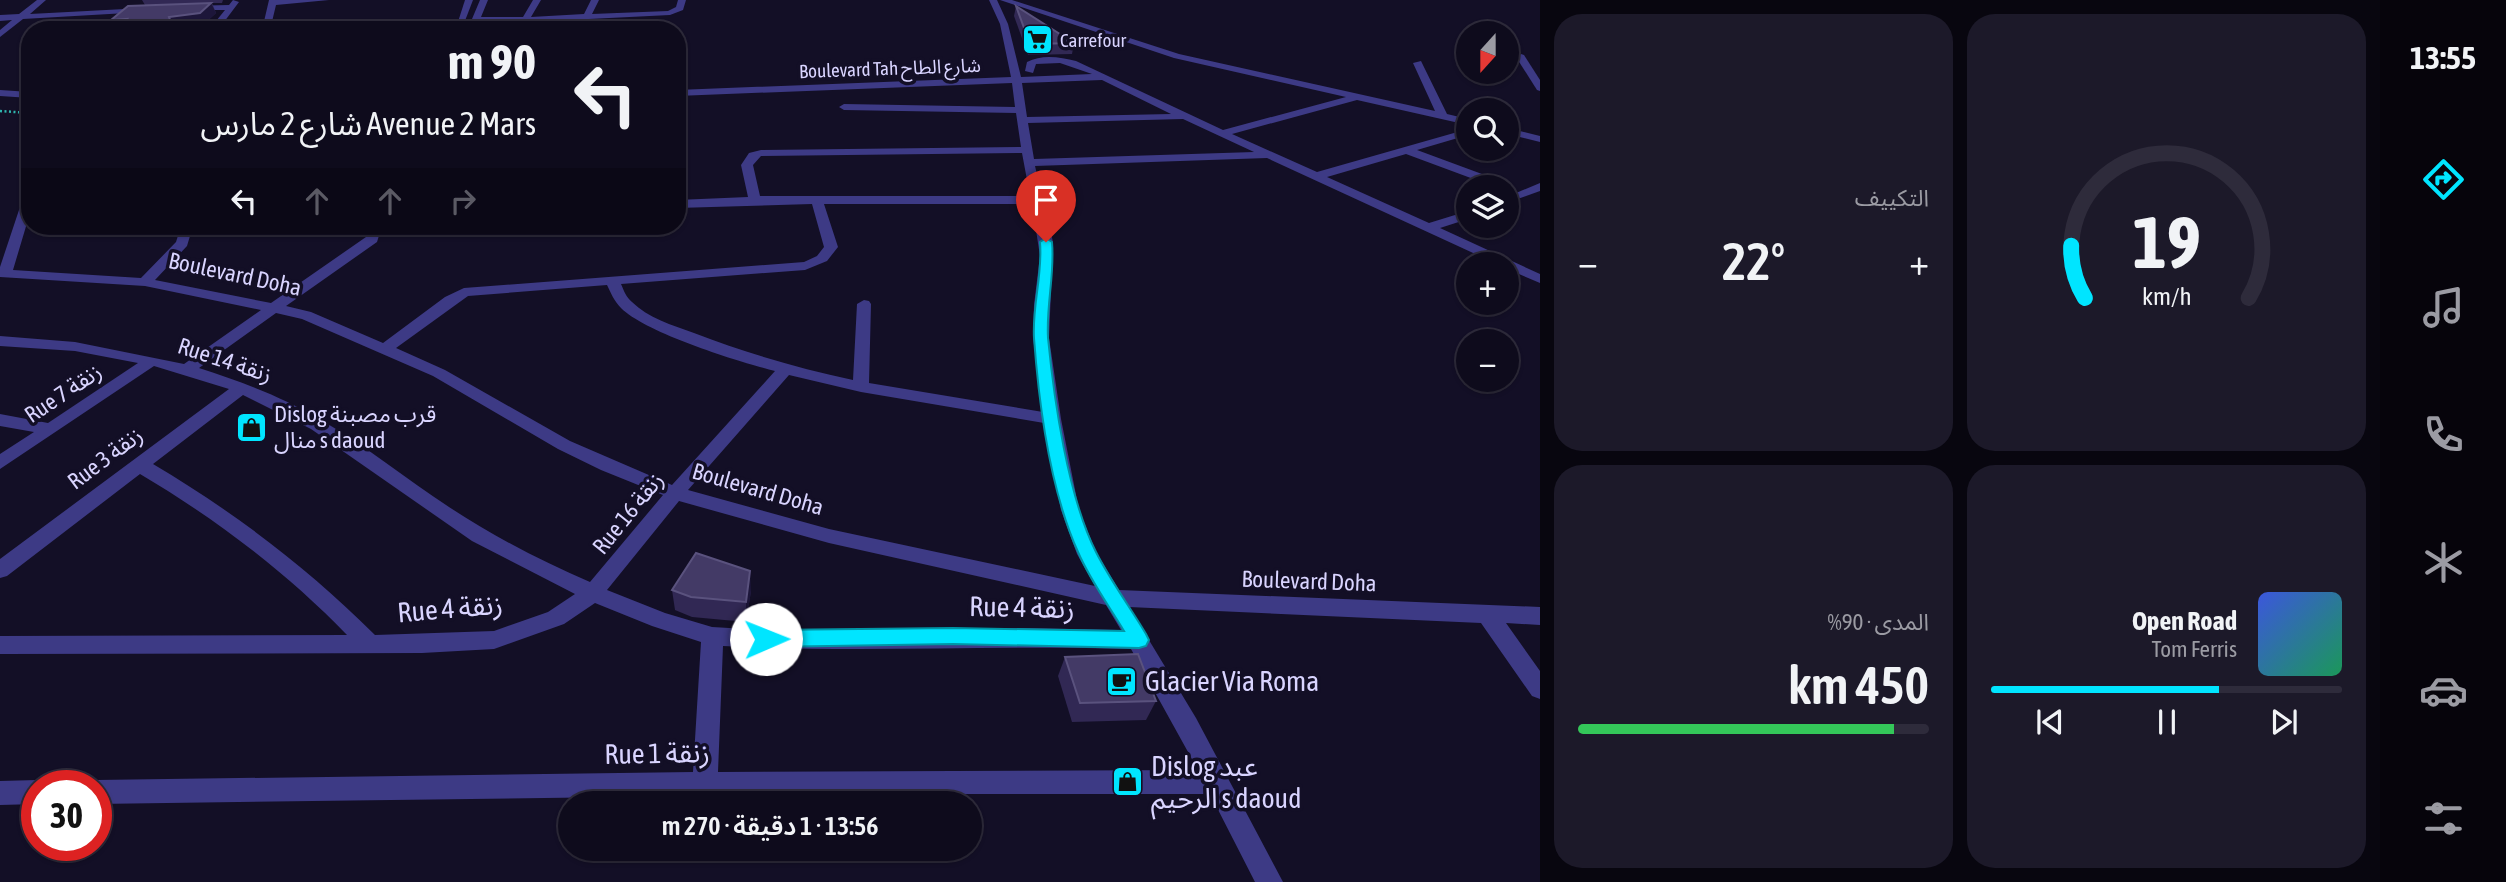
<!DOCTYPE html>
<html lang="ar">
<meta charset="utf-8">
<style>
body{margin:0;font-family:"Asap Condensed","Noto Sans Arabic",sans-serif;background:#1c1929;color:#f1f3f6;direction:rtl;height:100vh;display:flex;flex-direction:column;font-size:26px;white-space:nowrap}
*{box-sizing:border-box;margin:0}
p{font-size:23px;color:#9b9ba3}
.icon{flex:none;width:38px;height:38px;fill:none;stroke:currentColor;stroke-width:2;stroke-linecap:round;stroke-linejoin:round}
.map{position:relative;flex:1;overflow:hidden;direction:ltr}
.sheet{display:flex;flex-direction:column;gap:14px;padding:14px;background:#08060f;width:840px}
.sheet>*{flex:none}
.hud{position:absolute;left:21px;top:21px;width:665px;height:214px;border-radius:28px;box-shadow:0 2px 5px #0004,0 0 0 2px #2e2b3b;direction:rtl;background:#0e0b1c;color:#f1f3f6;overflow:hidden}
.needle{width:46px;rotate:201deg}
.fabs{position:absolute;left:1456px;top:21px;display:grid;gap:14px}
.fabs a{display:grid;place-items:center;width:63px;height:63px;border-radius:50%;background:#0e0b1c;box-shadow:0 2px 5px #0004,0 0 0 2px #2e2b3b;font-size:35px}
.speed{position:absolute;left:21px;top:770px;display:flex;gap:14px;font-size:35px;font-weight:700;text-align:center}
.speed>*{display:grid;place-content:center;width:91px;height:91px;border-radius:50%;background:#0e0b1c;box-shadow:0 2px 5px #0004,0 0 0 2px #2e2b3b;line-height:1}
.speed .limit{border:10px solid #d22;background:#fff;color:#111}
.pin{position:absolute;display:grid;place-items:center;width:60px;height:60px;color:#fff;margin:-72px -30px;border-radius:50% 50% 50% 0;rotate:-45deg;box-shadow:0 0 7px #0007}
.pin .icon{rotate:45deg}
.me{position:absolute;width:77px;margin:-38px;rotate:89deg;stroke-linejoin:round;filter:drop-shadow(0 0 5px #0008)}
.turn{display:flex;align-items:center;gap:24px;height:147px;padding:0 35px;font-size:32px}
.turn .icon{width:91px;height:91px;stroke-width:2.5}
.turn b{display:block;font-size:49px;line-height:60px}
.lanes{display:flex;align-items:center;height:66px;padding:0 35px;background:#0003;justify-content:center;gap:35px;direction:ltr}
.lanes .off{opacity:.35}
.big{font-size:52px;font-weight:600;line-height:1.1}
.sheet .widget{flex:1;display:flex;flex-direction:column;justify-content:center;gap:10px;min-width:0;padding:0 24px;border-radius:28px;background:#1c1929}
.sheet .dial{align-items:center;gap:0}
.dial svg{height:182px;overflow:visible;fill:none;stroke:#2e2b3b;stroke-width:7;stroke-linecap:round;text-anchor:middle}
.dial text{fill:#f1f3f6;stroke:none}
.song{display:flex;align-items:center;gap:21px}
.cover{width:84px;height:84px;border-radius:10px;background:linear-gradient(135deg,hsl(230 70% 55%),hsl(150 70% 35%))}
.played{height:7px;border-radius:4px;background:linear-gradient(90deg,#00e5ff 65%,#2e2b3b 65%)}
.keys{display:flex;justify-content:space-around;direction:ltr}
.heat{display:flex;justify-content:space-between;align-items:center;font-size:38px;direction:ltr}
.charge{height:10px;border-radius:5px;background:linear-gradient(90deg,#34c759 90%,#2e2b3b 0)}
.sheet .tiles{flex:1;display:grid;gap:14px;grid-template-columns:repeat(2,1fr)}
.trip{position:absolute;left:558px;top:791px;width:424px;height:70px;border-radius:35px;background:#0e0b1c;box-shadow:0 2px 5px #0004,0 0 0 2px #2e2b3b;font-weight:600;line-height:70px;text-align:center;direction:rtl}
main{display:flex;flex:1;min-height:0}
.tab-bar{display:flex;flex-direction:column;width:126px;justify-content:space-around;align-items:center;background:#06040b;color:#9b9ba3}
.tab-bar .icon{width:49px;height:49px}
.tab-bar .selected{color:#00e5ff}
.tab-bar b{font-size:32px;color:#f1f3f6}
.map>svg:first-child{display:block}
</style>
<main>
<nav class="tab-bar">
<b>13:55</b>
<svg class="icon selected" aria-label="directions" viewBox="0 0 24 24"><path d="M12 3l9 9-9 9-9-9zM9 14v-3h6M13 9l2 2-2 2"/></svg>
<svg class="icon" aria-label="music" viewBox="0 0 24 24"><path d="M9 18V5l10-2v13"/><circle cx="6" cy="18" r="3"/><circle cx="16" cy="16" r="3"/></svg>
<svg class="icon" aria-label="phone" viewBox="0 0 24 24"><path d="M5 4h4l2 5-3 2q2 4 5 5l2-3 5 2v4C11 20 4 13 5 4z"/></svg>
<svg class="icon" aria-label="climate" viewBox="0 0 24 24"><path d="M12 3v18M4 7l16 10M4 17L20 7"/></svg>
<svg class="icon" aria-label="car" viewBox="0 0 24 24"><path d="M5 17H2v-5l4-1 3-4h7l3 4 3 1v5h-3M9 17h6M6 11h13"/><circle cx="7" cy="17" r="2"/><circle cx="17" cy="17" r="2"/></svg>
<svg class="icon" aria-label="filters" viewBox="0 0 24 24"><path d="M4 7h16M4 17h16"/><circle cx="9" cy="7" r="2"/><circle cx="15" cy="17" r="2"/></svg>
</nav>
<section class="sheet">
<div class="tiles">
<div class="widget dial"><svg viewBox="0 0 100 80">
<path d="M14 69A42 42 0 1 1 86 69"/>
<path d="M14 69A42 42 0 0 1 8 46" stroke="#00e5ff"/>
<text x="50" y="56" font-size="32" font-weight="700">19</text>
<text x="50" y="72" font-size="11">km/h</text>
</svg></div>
<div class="widget"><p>التكييف</p>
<div class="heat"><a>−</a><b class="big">22°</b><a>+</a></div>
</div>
<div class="widget">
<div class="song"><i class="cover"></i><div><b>Open Road</b><p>Tom Ferris</p></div></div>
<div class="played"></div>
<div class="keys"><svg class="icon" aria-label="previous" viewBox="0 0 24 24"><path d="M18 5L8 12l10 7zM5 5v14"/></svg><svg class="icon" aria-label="pause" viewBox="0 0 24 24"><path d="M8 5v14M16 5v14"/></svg><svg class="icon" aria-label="next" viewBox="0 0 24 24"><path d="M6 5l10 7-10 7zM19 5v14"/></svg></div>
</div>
<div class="widget"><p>المدى · 90%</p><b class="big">450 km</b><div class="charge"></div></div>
</div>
</section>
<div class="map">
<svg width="1540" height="882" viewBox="0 0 1540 882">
<rect width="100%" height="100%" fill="#130f26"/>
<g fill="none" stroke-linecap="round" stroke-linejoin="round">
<path stroke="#2fb8b0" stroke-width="2.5" stroke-dasharray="2 2.5" stroke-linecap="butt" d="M0,111L30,113"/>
<g fill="#3d3a85" fill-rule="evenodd">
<path d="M37,0H46L30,14L144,8L148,10L144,12L23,19L0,37V30L12,20L0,21V15L19,14Z"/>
<path d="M233,0L239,2L218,30H176L212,26L225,10H189L186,6L229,5Z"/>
<path d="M269,0H329L276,5L270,30H262Z"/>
<path d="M465,0H473L463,26L456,28Z"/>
<path d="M480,0H488L481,17H523L533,0H541L531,17L584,14L591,0H599L592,14L668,11L676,7L678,0H686L683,10L670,15L488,24L472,19Z"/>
<path d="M989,0H997L1008,24L1021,77L1092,74L1060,63L1036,64L1033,73L1025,71L1027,62C1042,54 1060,57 1076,61L1223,130L1346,97L1174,58L1000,0H1012L1179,54L1435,111L1413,63L1421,61L1447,114L1468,119V125L1357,100L1232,134L1317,172L1468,129V135L1417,150L1509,184V190L1495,187L1406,154L1327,177L1429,223L1468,211V219L1440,228L1540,274V283L1507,269V264H1497L1267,158L1035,166L1053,242L1049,338L1061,419L1079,510L1096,552L1119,590L1540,607V625L1506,623L1540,671V699L1532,696L1481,623L1129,607L1196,718L1283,882H1255L1210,794H832L96,804V786H86L96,780L693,772L701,642L652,626L595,603L564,624L494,649L422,653L0,654V636L347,635C286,572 216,519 140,474L7,576L0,578V559L229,389L154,366L0,469V454L34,432L0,426V414L48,423L138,363L75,351L0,346V336L75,342L184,364L261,310L145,286L0,277V267L26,189L30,188V213L13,270L141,278L176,242L181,226H193L187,246L155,280L271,303L366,237L370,226H382L377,242L286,306L311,312L383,343L445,297L464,288L804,262L817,256L824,247L812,204L677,208V200L748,197L741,165L749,153L761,150L1021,147L1016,113L844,110L839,107L844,104L1015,107L1012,83L677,96V90L1011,77L1000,24ZM1102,80L1171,114L1027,117L1022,83ZM1183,119L1254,152L1034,159L1028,123ZM1022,153L1030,196H760L753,165L761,156ZM824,204H1032L1040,256L1034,305L1033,338L1043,412L869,383L871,304L869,301L864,300L857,304L853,380C798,368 746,353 694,333C672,325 648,318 632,302C626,297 624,291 621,284L805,270L827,261L838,247ZM607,285C611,293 614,301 621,308C646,333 739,362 775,371L672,485L570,441L445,370L396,348L468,296ZM276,313L302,319L433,376L558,449L601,470L663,495L590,582C541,561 493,536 449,507C406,479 366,446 321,420C283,397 242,382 199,368ZM789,375L861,392L1044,423L1061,510L1077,554L1095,586L829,529L688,490ZM243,395L311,429L472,541L575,594L548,612L494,631L375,635C308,568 234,512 153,464ZM679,501L829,543L1106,605L1121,630L1020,628L766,630L712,627L665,613L607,590ZM723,646C858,653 995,645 1131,649L1198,770L718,772Z"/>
<path d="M1521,54L1524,55L1540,80V91L1537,90L1516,57Z"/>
<path d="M0,90L30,92V98L0,96Z"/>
<path d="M1507,128L1540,136V142L1507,134Z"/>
<path d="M1540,183V191L1515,200L1509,196Z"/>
<path d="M37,780L47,786H37V804L0,805V781Z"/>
</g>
</g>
<g fill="#312854">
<path d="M142,0H223L222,3H212L216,13L204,24L192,26L194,30H116L111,20L145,5Z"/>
<path d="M1016,6L1074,43L1072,54L1028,55L1014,16Z"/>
<path d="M672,590L751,591L746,622L692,617L675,610Z"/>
<path d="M1065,657L1156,701L1146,720L1072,722L1058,676Z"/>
</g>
<g fill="#1d163a">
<path d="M211,3L216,13L204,24L192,26L194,30H181L174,28L169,17Z"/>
<path d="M750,571L751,591L746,622V602Z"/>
</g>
<g fill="#433a66" stroke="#5a527e" stroke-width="2">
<path d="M211,3L200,13L169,17L171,22H191L181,30H118L127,19L111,20L128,6Z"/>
<path d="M1016,6L1074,43L1030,44Z"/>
<path d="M696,553L750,571L746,602L691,597L672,590Z"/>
<path d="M1138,654L1156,701L1080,703L1065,657Z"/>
</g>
<path fill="#00e5ff" stroke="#0095a6" stroke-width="2" d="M1046,238L1052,242C1055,274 1046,305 1048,338C1054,400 1068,497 1096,552C1110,580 1130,607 1146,634L1149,640L1146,646L1139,648L953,644L766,647L759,645L756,639L759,633L766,630L953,628L1124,631C1109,606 1090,580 1078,552C1050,490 1039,406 1034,338C1032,305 1043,274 1040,242Z"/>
<defs>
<symbol id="supermarket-square" viewBox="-11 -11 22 22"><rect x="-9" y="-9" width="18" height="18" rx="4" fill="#00e5ff" stroke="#130f26"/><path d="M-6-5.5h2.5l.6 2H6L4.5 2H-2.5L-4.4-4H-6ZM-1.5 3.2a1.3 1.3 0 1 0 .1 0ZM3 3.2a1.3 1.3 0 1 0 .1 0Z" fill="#111"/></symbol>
<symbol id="shop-square" viewBox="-11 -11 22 22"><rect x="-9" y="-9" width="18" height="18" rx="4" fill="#00e5ff" stroke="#130f26"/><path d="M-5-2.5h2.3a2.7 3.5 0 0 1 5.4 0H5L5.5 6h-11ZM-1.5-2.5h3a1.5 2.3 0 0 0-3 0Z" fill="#111"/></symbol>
<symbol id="cafe-square" viewBox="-11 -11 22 22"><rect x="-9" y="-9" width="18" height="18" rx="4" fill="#00e5ff" stroke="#130f26"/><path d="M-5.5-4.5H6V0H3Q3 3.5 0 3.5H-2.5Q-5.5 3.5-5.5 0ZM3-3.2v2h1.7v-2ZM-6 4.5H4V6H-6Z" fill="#111"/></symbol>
</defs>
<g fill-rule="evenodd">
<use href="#supermarket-square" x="1020" y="22" width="35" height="35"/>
<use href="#shop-square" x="234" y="410" width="35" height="35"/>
<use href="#cafe-square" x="1104" y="664" width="35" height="35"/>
<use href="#shop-square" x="1110" y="764" width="35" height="35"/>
</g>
<g text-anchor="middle" stroke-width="7" stroke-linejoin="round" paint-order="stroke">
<g font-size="19" fill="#d9d4ff" stroke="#130f26" text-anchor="start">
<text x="1060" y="47">Carrefour</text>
</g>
<g font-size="19" fill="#d9d4ff" stroke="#130f26">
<text transform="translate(890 68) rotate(-2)" y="7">Boulevard Tah شارع الطاح</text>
</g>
<g font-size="23" fill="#d9d4ff" stroke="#130f26">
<text transform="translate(235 274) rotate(12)" y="8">Boulevard Doha</text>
<text transform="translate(225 360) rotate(18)" y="8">Rue 14 زنقة</text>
<text transform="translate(63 393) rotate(-34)" y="8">Rue 7 زنقة</text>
<text transform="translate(105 458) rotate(-37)" y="8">Rue 3 زنقة</text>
<text transform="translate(758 489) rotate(16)" y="8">Boulevard Doha</text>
<text transform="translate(628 513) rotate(-51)" y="8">Rue 16 زنقة</text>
<text transform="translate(1309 581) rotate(2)" y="8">Boulevard Doha</text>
</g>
<g font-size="23" fill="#d9d4ff" stroke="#130f26" text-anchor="start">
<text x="274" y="422">Dislog قرب مصبنة<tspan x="274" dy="26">منال s daoud</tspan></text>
</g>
<g font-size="28" fill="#d9d4ff" stroke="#130f26">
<text transform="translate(1022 607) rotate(1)" y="10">Rue 4 زنقة</text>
<text transform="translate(450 608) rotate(-5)" y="10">Rue 4 زنقة</text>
<text transform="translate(657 753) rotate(-1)" y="10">Rue 1 زنقة</text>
</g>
<g font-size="28" fill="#d9d4ff" stroke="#130f26" text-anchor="start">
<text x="1145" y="691">Glacier Via Roma</text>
<text x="1151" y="776">Dislog عبد<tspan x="1151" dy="32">الرحيم s daoud</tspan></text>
</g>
</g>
</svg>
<div class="fabs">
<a><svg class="needle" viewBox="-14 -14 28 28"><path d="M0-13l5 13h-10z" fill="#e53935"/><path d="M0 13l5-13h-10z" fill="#9b9ba3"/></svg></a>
<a><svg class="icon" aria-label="search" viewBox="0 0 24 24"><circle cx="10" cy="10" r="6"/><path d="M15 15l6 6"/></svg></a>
<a><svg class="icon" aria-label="layers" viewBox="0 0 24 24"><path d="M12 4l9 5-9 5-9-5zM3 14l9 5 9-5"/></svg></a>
<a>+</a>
<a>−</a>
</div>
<div class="speed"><div class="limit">30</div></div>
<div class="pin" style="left:1046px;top:242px;background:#d93025"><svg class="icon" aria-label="arrive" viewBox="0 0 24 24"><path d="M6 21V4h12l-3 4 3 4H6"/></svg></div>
<svg class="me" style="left:766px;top:639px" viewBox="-20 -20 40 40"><circle r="19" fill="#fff"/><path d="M0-13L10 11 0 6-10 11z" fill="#00e5ff"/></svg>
<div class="trip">13:56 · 1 دقيقة · 270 m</div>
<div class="hud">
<div class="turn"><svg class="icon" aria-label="left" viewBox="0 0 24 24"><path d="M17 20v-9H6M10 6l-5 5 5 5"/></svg><div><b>90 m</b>Avenue 2 Mars شارع 2 مارس</div></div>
<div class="lanes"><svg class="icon" aria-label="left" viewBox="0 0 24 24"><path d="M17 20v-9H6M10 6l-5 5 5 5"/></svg><svg class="icon off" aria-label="ahead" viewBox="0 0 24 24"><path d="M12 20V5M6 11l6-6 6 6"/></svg><svg class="icon off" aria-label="ahead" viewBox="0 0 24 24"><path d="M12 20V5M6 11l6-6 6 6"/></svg><svg class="icon off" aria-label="right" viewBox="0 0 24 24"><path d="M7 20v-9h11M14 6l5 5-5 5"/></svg></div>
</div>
</div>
</main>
